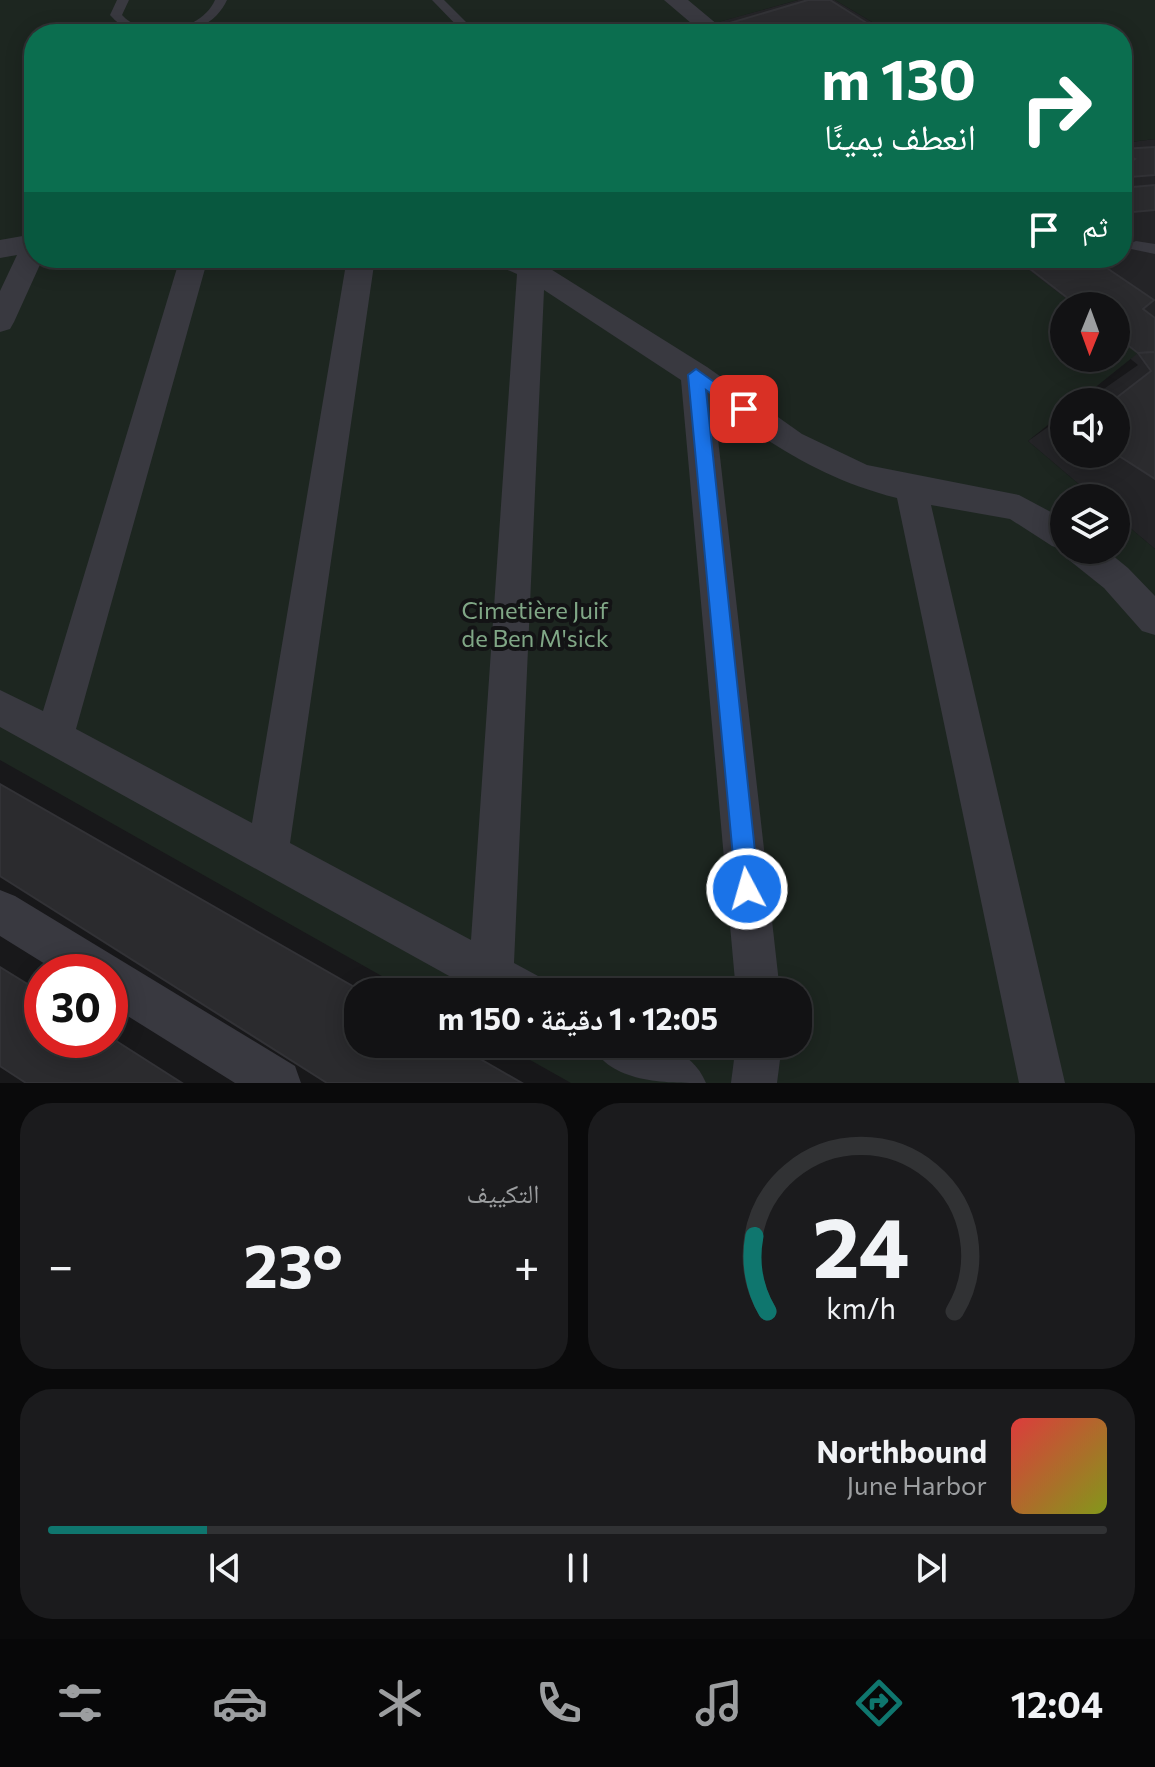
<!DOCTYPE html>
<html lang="ar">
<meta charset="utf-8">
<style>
body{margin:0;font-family:Commissioner,"Noto Naskh Arabic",sans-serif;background:#1b1b1d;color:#f1f3f6;direction:rtl;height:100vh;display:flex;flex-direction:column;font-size:30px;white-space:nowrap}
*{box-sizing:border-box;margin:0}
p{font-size:26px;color:#9c9ea0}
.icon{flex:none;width:44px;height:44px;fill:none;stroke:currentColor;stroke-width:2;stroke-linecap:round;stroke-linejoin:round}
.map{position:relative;height:1083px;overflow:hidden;direction:ltr}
.drawer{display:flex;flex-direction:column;gap:20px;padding:20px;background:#0a0a0b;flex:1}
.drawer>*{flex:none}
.top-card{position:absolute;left:24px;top:24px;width:1108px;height:244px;border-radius:32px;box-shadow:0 4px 20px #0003,0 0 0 2px #313234;direction:rtl;background:#0b6e4f;color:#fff;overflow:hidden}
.needle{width:52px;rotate:181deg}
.fabs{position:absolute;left:1050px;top:292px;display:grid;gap:16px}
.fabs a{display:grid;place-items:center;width:80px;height:80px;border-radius:50%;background:#121214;box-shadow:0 4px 20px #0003,0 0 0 2px #313234;font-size:40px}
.speed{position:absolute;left:24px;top:954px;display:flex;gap:16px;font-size:40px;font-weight:700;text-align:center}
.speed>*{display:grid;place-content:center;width:104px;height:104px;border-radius:50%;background:#121214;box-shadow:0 4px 20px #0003,0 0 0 2px #313234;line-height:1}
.speed .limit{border:12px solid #d22;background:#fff;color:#111}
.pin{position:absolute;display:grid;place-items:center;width:68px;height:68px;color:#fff;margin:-34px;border-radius:16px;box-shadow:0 4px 12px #0006}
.me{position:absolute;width:88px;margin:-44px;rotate:354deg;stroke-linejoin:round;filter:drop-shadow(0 0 6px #0008)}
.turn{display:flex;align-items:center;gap:28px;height:168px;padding:0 24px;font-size:36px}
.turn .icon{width:104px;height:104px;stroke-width:2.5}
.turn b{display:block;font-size:56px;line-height:68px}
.then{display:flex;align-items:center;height:76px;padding:0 24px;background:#0003;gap:16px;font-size:30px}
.big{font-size:60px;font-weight:700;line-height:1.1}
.drawer .tile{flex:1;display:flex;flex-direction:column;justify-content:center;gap:12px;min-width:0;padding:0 28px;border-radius:32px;background:#1b1b1d}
.drawer .dial{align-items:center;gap:0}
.dial svg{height:208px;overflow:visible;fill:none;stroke:#313234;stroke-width:7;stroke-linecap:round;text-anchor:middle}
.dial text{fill:#f1f3f6;stroke:none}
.song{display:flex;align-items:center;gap:24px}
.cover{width:96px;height:96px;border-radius:12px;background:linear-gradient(135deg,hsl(0 70% 55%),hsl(70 70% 35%))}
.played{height:8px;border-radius:4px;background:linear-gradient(90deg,#0f766e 15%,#313234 15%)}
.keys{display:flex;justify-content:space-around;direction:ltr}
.heat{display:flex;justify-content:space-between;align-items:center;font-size:44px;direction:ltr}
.drawer .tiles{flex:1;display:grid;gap:20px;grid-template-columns:1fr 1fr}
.tile:last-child{grid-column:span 2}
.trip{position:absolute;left:344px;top:978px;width:468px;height:80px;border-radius:32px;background:#121214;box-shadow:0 4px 20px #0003,0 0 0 2px #313234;font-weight:700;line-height:80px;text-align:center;direction:rtl}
.tab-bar{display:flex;height:128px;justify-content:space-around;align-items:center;background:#070708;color:#9c9ea0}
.tab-bar .icon{width:56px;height:56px}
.tab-bar .current{color:#0f766e}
.tab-bar b{font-size:36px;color:#f1f3f6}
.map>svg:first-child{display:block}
</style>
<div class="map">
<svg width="1155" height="1083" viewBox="0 0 1155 1083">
<rect width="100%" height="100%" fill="#18181a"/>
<g fill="#242427">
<path d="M798,0H835L892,34H718L707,25Z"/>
<path d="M1155,139V549L1116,516V498H1095L1028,441L1064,416V454H1116V402H1085L1138,365L1116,347V306H1064L1003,258H1122V143Z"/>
</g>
<g fill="#1d2620">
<path d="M0,0H798L708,25L718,34H34V258H1013L1076,306H1064V358H1116V337L1138,353L1077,402H1064V412L1028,441L1095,498H1064V550H1116V516L1155,549V1083H571L502,1044H798V992H410L0,760Z"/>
<path d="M835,0H1155V139L1122,143V34H892Z"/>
</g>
<g fill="#2b2b2e" stroke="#323236" stroke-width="2">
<path d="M808,0H830L884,34H843L827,23L795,34H731L720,26Z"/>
<path d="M1155,147V175L1130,177L1122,168L1135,159L1122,153V149Z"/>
<path d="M1155,185V210L1122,213V188Z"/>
<path d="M1016,258H1092L1154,300L1143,309L1155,318V352L1138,353L1116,336V306H1078Z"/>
<path d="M1155,352V479L1116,454V402H1111L1151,371L1138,353Z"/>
<path d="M0,784L363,992H358V1044H454L522,1083H327L0,876Z"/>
<path d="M0,967L42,993V1040H110V1037L182,1083H26L0,1066Z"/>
</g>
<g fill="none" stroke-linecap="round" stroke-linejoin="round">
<g fill="#393940" fill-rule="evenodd">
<path d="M117,0H129L122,15C146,41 201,32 215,0H227C209,41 138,49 110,15Z"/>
<path d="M432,0H444L478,34H465Z"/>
<path d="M1136,241L1155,244V254L1131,249V243Z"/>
</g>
<g fill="#393940" fill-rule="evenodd">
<path d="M664,0H688L718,25C706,38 686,34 669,34L672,29L691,23Z"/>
<path d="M34,234V258H43L14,322L10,329L0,332V291L17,255L0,258V240Z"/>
<path d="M180,258H208L76,729L252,823L347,258H375L290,843L471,940L517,274L494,264L490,258H529L541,263L707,367L802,434L867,465L1019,495L1064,519V550L1052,546L1010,519L931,505L1065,1083H1019L897,498C823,479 775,447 714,403L780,992H736L681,380L544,290L514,963L538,976L544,992H478L0,727V690L43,711Z"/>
<path d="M1064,550H1106L1128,568L1155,596V635L1142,631L1104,588L1069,560Z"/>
<path d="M0,890L15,896L295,1066L301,1083H235L110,1005V972H58L0,936Z"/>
<path d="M591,1044C633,1044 687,1037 706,1083C664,1083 610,1083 591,1044Z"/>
<path d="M736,1044H782L777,1083H731Z"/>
</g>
</g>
<path fill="#1a73e8" stroke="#114b97" stroke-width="2" d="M696,369L752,409L744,415L738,413L706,390L759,889L755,897L747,901L739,897L736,889L688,375Z"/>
<g text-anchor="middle" stroke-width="8" stroke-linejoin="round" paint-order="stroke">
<g font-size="24" fill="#80a786" stroke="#131315">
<text x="535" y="619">Cimetière Juif<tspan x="535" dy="28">de Ben M'sick</tspan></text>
</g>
</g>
</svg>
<div class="fabs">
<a><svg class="needle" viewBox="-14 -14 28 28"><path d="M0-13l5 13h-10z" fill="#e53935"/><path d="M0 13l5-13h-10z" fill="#9c9ea0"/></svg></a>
<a><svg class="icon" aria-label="sound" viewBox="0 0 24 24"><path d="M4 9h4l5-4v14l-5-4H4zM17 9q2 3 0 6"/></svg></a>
<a><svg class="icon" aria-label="layers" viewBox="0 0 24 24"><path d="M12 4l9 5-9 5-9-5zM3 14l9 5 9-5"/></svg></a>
</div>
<div class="speed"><div class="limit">30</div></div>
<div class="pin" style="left:744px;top:409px;background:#d93025"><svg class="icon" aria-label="arrive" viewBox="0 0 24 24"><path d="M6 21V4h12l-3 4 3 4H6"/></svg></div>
<svg class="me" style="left:747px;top:889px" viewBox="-20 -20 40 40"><circle r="17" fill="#1a73e8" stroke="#fff" stroke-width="3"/><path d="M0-11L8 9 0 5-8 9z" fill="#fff"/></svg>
<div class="trip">12:05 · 1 دقيقة · 150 m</div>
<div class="top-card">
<div class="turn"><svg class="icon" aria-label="right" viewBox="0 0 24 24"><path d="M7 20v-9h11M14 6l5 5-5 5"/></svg><div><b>130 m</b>انعطف يمينًا</div></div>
<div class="then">ثم<svg class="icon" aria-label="arrive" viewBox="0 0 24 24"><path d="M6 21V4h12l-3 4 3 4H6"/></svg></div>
</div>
</div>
<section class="drawer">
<div class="tiles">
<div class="tile dial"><svg viewBox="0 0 100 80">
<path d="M14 69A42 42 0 1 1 86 69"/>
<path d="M14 69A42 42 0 0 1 9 40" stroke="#0f766e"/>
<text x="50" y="56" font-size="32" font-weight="700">24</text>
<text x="50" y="72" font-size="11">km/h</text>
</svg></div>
<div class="tile"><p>التكييف</p>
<div class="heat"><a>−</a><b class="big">23°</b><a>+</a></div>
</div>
<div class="tile">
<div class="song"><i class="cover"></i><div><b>Northbound</b><p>June Harbor</p></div></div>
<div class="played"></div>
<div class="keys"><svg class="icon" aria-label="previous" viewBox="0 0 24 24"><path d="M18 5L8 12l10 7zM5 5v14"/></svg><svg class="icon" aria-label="pause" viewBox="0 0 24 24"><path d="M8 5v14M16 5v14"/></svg><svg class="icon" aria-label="next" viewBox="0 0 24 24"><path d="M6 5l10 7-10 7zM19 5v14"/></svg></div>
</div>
</div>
</section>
<nav class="tab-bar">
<b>12:04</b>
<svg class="icon current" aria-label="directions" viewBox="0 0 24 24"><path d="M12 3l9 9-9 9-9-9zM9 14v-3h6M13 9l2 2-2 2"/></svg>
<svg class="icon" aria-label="music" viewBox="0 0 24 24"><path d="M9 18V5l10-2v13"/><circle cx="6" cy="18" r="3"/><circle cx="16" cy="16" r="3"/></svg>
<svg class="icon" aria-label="phone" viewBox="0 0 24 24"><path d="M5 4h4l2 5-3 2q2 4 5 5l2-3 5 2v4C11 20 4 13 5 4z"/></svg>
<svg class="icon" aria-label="climate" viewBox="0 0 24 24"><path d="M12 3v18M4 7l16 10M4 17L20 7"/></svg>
<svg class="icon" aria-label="car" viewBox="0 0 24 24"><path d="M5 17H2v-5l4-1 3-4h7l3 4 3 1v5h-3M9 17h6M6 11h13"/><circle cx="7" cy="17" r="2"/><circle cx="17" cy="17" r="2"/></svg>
<svg class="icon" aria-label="filters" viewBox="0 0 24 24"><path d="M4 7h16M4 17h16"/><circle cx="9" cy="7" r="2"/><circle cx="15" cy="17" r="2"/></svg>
</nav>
